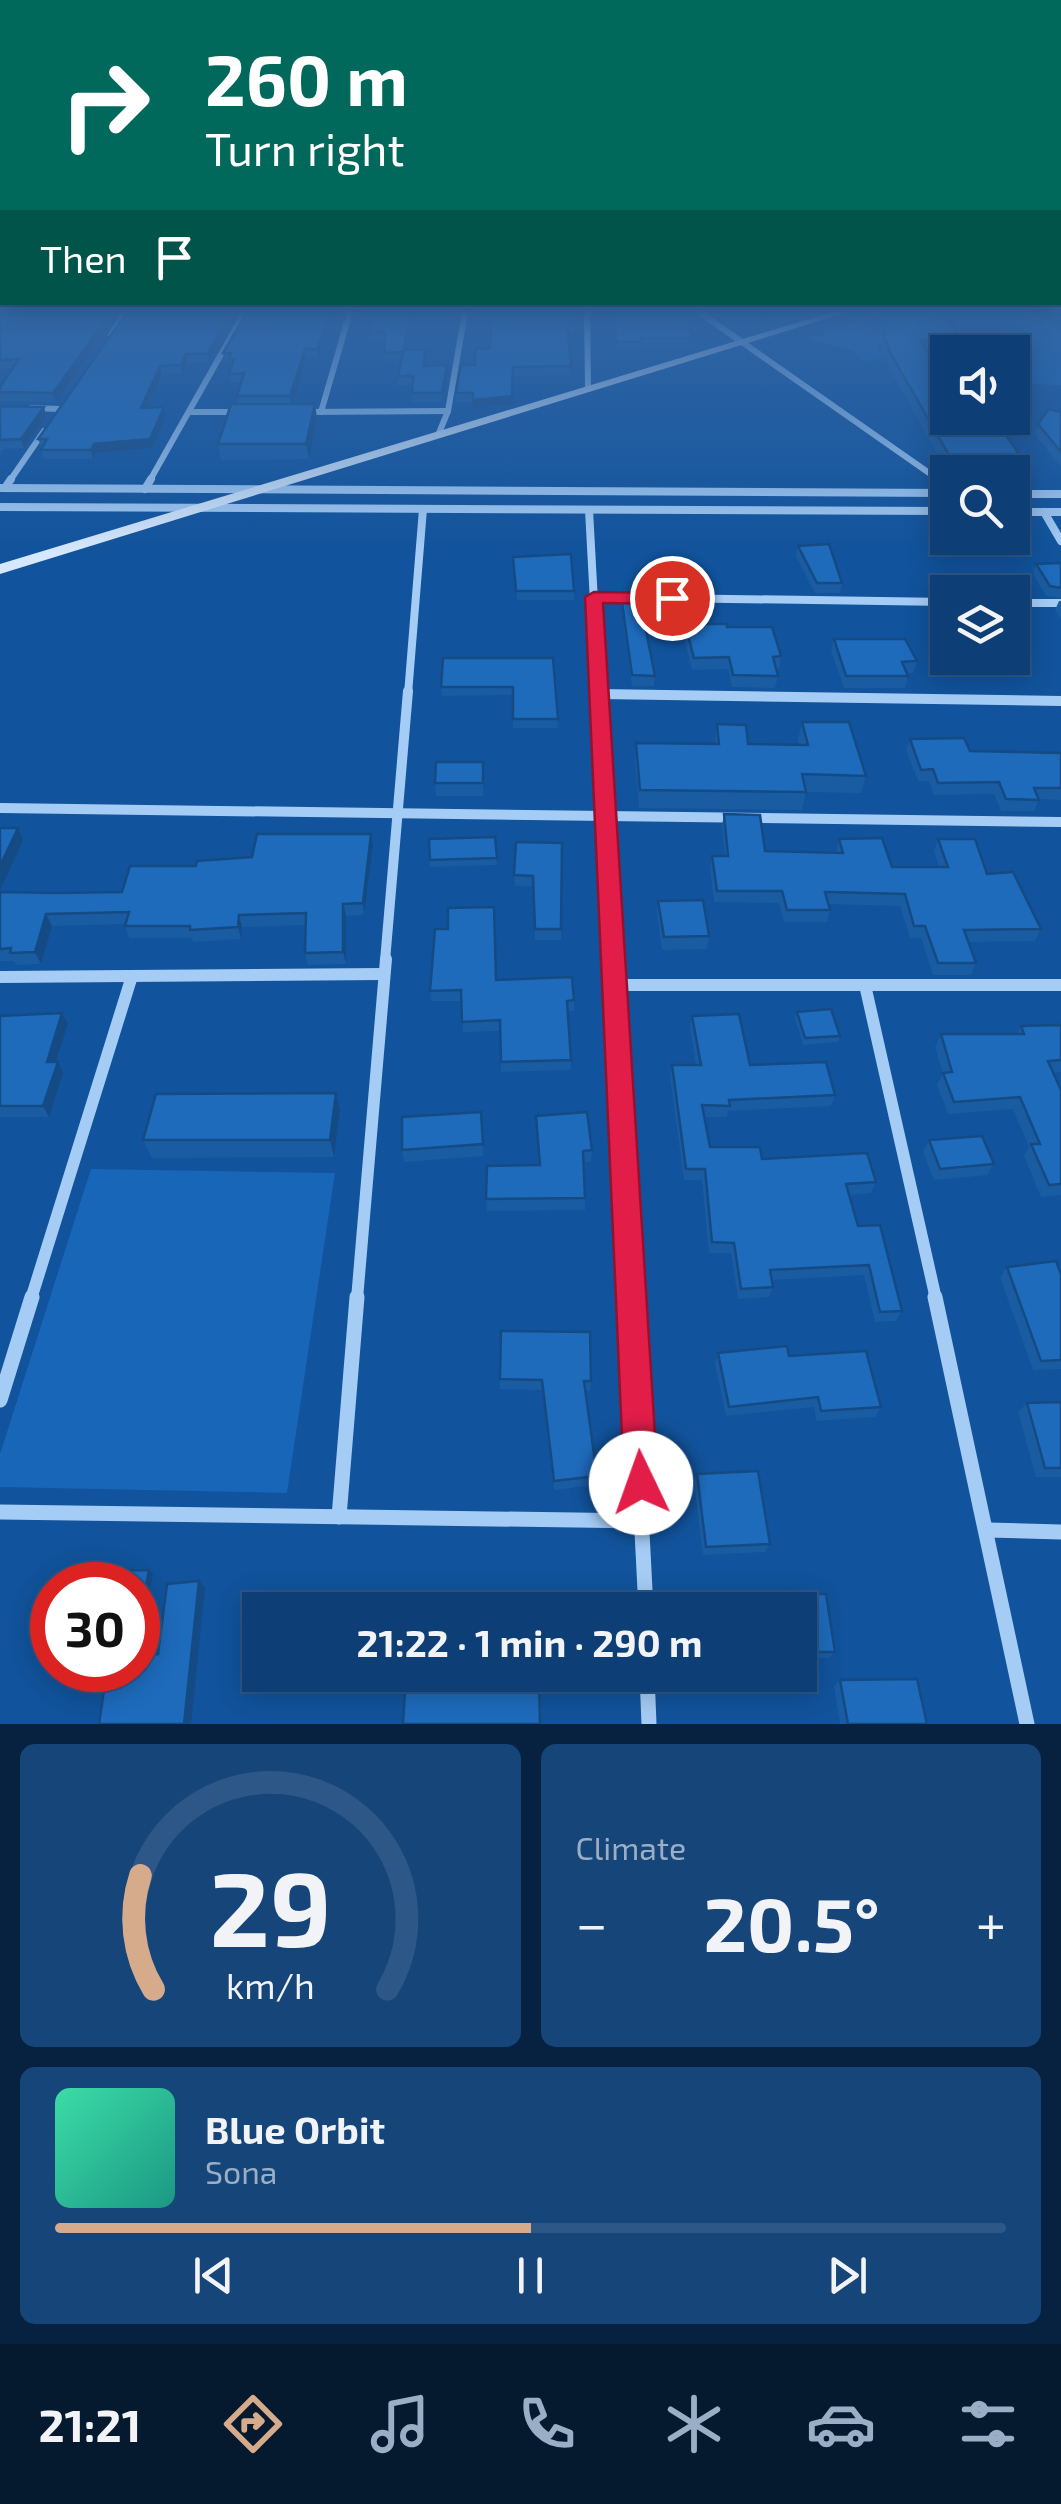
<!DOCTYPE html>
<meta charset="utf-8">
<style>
body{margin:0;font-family:"Exo 2",sans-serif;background:#16457a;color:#f1f3f6;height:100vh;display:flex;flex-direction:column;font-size:38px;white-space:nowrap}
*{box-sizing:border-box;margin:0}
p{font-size:32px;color:#9aaec5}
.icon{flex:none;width:55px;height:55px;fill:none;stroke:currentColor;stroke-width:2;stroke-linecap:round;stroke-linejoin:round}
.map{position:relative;height:1724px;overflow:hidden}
.details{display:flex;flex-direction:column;gap:20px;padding:20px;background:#072240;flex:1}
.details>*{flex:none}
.top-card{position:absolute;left:0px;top:0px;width:1062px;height:305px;box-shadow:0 5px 25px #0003,0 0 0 2px #2d5787;background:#00695c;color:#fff;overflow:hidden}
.controls{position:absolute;left:930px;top:335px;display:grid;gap:20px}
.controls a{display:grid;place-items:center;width:100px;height:100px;border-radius:0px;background:#0d3e75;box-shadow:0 5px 25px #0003,0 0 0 2px #2d5787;font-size:50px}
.speed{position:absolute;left:30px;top:1562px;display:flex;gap:20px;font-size:50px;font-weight:700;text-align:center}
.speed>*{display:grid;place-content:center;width:130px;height:130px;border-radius:50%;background:#0d3e75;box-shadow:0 5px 25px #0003,0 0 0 2px #2d5787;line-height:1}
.speed .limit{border:15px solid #d22;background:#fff;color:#111}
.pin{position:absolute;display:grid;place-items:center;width:85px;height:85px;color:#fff;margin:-42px;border:5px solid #fff;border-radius:50%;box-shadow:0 2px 10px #0007}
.me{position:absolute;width:110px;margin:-55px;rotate:357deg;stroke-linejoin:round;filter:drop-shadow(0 0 8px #0008)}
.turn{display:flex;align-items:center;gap:35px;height:210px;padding:0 40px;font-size:45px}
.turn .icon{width:130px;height:130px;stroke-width:2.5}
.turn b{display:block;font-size:70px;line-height:85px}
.then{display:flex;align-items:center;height:95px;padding:0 40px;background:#0003;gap:20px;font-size:38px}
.big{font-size:75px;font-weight:700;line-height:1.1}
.details .card{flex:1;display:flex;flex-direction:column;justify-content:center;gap:15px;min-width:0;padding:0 35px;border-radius:15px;background:#16457a}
.details .dial{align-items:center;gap:0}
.dial svg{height:260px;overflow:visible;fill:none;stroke:#2d5787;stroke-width:7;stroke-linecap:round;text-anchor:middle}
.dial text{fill:#f1f3f6;stroke:none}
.song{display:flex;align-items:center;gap:30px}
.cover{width:120px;height:120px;border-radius:15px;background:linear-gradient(135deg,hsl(160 70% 55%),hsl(170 70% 35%))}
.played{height:10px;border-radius:5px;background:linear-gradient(90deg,#d6ab8b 50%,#2d5787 50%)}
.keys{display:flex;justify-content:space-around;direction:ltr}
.heat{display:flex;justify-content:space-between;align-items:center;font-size:55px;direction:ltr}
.details .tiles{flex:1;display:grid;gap:20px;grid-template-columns:1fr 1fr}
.card:last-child{grid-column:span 2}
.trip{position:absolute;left:242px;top:1592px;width:575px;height:100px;border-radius:0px;background:#0d3e75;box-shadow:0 5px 25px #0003,0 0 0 2px #2d5787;font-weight:700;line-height:100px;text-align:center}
.tabs{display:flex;height:160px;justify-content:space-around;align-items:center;background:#05192f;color:#9aaec5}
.tabs .icon{width:70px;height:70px}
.tabs .on{color:#d6ab8b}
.tabs b{font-size:45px;color:#f1f3f6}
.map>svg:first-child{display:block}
</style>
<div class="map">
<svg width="1061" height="1724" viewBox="0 0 1061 1724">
<rect width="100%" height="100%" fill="#11539c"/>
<g fill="#1866b7">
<path d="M943,312H1023L1061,326V385L1013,383L1012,352H958L962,346C945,338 889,334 877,348L890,357L864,361L853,351L810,339L825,333L822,328L888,316Z"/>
<path d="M91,1169L335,1173L287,1493L0,1487V1454Z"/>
</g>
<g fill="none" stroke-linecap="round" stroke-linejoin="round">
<g stroke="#a5ccf5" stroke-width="6">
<path d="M587,312L588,388"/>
<path d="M699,312L942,482"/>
<path d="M111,335L126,312"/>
<path d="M31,408L60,409"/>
<path d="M189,412H237"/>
<path d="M304,412L448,411"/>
<path d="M321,412L350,312"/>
<path d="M439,433L448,411L465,312"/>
<path d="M9,482L44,431"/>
<path d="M149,482L245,312"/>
</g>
<g stroke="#a5ccf5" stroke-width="8">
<path d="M938,479L948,486"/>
<path d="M0,488L948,493"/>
<path d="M5,488L11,479"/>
<path d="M145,489L151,479"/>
<path d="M1012,494H1061"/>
<path d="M0,507L948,511"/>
<path d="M589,510L599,694"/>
<path d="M1012,512H1061"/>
<path d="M1044,512L1061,541"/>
<path d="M594,597L948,602"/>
<path d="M1012,603H1061"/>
<path d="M408,694L423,509"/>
</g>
<g stroke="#a5ccf5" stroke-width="10">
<path d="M598,691L612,961"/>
<path d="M599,694L1061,701"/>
<path d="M0,808L1061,822"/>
<path d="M385,961L408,691"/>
</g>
<g stroke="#a5ccf5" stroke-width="12">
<path d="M612,959L630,1299"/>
<path d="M0,977L384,974"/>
<path d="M615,985H1061"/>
<path d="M865,985L936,1299"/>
<path d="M31,1299L132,976"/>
<path d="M357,1299L386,959"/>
</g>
<g stroke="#a5ccf5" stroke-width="15">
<path d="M630,1297L646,1610"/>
<path d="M935,1297L1027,1724"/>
<path d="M0,1400L32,1297"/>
<path d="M0,1512L643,1521"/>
<path d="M339,1517L357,1297"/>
<path d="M988,1530L1061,1532"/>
<path d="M647,1675L649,1724"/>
</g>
<path fill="#d6e8fd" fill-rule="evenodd" d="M832,312H848L0,574V564Z"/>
</g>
<g fill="#1a5ca2">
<path d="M0,312H119L56,402L0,401V387L13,368H0Z"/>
<path d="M127,312H240L209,362H188L182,374H162L147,408L164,407L166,416L152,448L96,453L93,459H44L41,450L42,448L38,439Z"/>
<path d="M335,312L318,358H306L292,404L317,418L309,459L221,460L218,444L238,404L237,396L241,382H231L229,362H225L223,353Z"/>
<path d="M374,312L406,350L425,366L447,374L443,402H412V385H398V376L401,361H384V340H371L370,332Z"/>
<path d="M492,312H583L580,325H574V333H567L570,375L513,376V405L473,408V402H457L456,393L475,365L490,349Z"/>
<path d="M593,312L692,338L691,346L641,347L640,351L615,350L614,321L594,323Z"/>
<path d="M863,313L962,340L958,352H927L948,418L1019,454L1014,468L946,469L888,366L881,348L884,335L860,325Z"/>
<path d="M0,406L44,407L46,416L24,448L3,449L0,455Z"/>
<path d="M1061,412V466H1060L1035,434L1038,424Z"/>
<path d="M798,546L842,583L840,593H815L796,556Z"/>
<path d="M513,557L574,591V600H517Z"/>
<path d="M1061,563V598L1046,596L1033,574L1036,564Z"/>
<path d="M621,595L655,676L654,686H632L621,605Z"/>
<path d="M1059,601H1061V620L1055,610Z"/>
<path d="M685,624L781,656L779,669H776L778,676L775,688L732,687L728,669L692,670L684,636Z"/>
<path d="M834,639L917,661L913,673L907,674L908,676L905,688H844L831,651Z"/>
<path d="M553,658L558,728H513V695L442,696L441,687Z"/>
<path d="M802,722L866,776L861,793L806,792L802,810L639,808L635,761L636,743L715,744L717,724L748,744L800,745L798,740Z"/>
<path d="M910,739L970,751L1061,753V800L1039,799L1034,811H1001L994,794L934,795L929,781H918L906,750Z"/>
<path d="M483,762V796H436L435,783Z"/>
<path d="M724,814L765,851L836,853L839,839L892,867H939L934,851L938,839L987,874L1041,929L1035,941L968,942L976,963L971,975H933L921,938H910L900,906L828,904L830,910L827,922H784L779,903L714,902L710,868L712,856H725L722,826Z"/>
<path d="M371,834L373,846L364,915L346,916V964L308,965L305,953L306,925L242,927L241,939L193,942L192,938H129L125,926V924L52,926L41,964L16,965L14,961H0V892L57,893L122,892L196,866L252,857Z"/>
<path d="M495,837L497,865L430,867L429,839Z"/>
<path d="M562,843L561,940H535L533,886H515L514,875Z"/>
<path d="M658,901L709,936L707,949L662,950L657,914Z"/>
<path d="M496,980L574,1000V1011H568L571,1070L501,1072L500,1031L463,1032L461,1001H431L430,991Z"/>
<path d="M797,1012L840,1036L838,1042L803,1045L795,1018Z"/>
<path d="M0,1016L68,1024L55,1062H58L63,1073L49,1117H0Z"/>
<path d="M692,1016L750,1065L835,1095L831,1106L728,1111L727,1117H704L710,1147L876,1182L871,1193L849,1195L858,1226L902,1311L896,1321L875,1322L864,1275L772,1280L773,1287L769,1297L738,1299L731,1253H709L702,1180H684L670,1076L672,1065H696L690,1027Z"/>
<path d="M1061,1025V1072L1053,1073L1061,1090V1195L1041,1197L1024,1156L1029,1147L1013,1109L948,1114L937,1085L943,1073L935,1047L941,1034H1017L1021,1026Z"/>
<path d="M336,1093L340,1111L334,1157L152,1158L143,1140Z"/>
<path d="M481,1112L483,1156L404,1162L402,1150Z"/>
<path d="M536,1116L592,1150L591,1162H584L585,1210L487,1211L486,1199L539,1165Z"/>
<path d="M929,1140L994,1164L987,1175L934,1180L923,1152Z"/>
<path d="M1007,1267L1061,1274V1369L1033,1370L1000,1277Z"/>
<path d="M718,1353L789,1356L881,1407L875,1417L816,1421L814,1407L726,1416L715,1363Z"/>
<path d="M500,1379L591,1381L590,1391H585L597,1476L596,1485L554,1490L542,1390L500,1389Z"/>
<path d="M1061,1402V1477H1036L1018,1412L1027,1403Z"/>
<path d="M697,1474L770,1544L765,1552L703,1555L694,1482Z"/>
<path d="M749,1594H826L835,1652L829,1658H800V1610H746L745,1602Z"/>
<path d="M840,1680L927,1724H840L834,1686Z"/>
</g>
<g fill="#154b84">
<path d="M111,312H119L56,402L53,393Z"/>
<path d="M233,312H240L209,362L207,354Z"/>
<path d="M331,312H335L318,358L317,349Z"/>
<path d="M410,312H412L405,359L404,350Z"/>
<path d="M581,312H583L580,325H574L575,317Z"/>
<path d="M614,313V321L594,323V315Z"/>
<path d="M305,349L306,358L292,405L290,396Z"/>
<path d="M186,354L188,362L182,374L181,365Z"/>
<path d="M447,365V374L443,402L442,393Z"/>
<path d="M160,366L162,374L143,417L141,408Z"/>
<path d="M513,367V405L473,408V400Z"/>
<path d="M315,404L317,418L309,459L306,444Z"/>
<path d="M44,407L46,416L24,448L21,439Z"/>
<path d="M164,407L166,416L152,448L96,453L93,459L91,450L94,444Z"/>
<path d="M18,828L23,840L0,891V866Z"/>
<path d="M371,834L373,846L364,915L363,903Z"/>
<path d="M343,904L346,916V964L343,952Z"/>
<path d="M46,914L52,926L41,964L35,952Z"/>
<path d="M239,915L242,927L241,939L238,927Z"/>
<path d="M62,1013L68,1024L52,1073L47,1062Z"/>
<path d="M58,1062L63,1073L49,1117L43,1106Z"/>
<path d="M336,1093L340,1111L334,1157L330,1140Z"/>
<path d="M149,1570L153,1574L148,1600L144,1596Z"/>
<path d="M199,1581L205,1588L191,1724H184Z"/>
</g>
<g fill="#1e6bbc" stroke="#154b84" stroke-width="2.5">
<path d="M0,312H111L53,393L0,392V387L19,359L0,360Z"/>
<path d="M127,312H233L207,354H186L181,365L160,366L141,408L164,407L150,439L94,444L91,450H41L47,439H38Z"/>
<path d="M247,312H331L317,349H305L290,396H237L244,373L229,374L234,360H229L231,353H223Z"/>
<path d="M374,312H410L404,350H425L424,366L447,365L442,393H412L413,376H398L403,352L384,353L385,332H370Z"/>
<path d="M492,312H581V316L575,317L574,325H567L571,366L513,367L512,396L473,400V393H456L461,365H475L476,349H490Z"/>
<path d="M594,312H684L692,338H641V342H616L614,313L594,315Z"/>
<path d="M866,312H944L962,340H920L948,385V418H994L1019,454L949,455L891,354L884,336L887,323L863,313Z"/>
<path d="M231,404H315L306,444H218Z"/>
<path d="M0,406L44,407L21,439L0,440Z"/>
<path d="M1049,409L1061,412V452L1038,424Z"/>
<path d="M829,544L842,583H817L798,546Z"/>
<path d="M571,554L574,591H516L513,557Z"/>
<path d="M1061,563V588L1050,586L1036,564Z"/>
<path d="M621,595H639L655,676L632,675Z"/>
<path d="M685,624H727V627H772L781,656L773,657L778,676L733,675L729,657L694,658Z"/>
<path d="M834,639H905L917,661L902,662L908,676H846Z"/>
<path d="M443,658H553L558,719H513V687H441Z"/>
<path d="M802,722H849L866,776L802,774L806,792L640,790L636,743L719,744L717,724L746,725L748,744L808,745Z"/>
<path d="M964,738L970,751L1061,753V788H1034L1039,800L1006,799L999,782L938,783L933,769L921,770L910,739Z"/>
<path d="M436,762H483V783H435Z"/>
<path d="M724,814L760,815L765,851L843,853L839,839L882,838L892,867H948L938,839H975L987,874L1013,872L1041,929L964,930L976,963H938L925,926H914L905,894L829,892H825L830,910H787L782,891H717L712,856H728Z"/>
<path d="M0,828H18L0,866Z"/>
<path d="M257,834H371L363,903L343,904V952L305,953L306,913L239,915L238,927L190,930V926H125L129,912L46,914L35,952L10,953L11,948L0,949V892L57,893L122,892L130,866H196L197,861L252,857Z"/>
<path d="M495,837L497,858L430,860L429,839Z"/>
<path d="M516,842L562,843L561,929H535L533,876L514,875Z"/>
<path d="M703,900L709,936L664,937L658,901Z"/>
<path d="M494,907L496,980L572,977L574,1000L567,1001L571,1060L501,1062L500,1020L462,1022L461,990L430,991L435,929H448V908Z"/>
<path d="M831,1009L840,1036L805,1038L797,1012Z"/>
<path d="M62,1013L47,1062H58L43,1106H0V1016Z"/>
<path d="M739,1014L750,1065L826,1062L835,1095L729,1100L730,1106L702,1105L710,1147H760L762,1159L867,1153L876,1182L846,1184L858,1226L880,1225L902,1311L880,1312L869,1265L770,1270L773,1287L741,1289L734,1243L712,1242L705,1169H686L672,1065H701L692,1016Z"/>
<path d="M1061,1025V1060L1048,1061L1061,1090V1184L1049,1185L1031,1144H1040L1020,1097L954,1102L943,1073L952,1072L941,1034H1024L1021,1026Z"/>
<path d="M336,1093L330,1140H143L156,1094Z"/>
<path d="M481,1112L483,1144L402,1150V1117Z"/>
<path d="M587,1112L592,1150L583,1151L585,1198L486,1199L487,1166L540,1165L536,1116Z"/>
<path d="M982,1136L994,1164L940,1169L929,1140Z"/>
<path d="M1056,1261L1061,1274V1360L1041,1361L1007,1267Z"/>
<path d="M501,1331L590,1332L591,1381H584L597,1476L554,1481L542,1380L500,1379Z"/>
<path d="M787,1346L789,1356L866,1351L881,1407L821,1411L818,1397L729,1407L718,1353Z"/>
<path d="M1061,1402V1468H1045L1027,1403Z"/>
<path d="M758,1471L770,1544L706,1547L697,1474Z"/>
<path d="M149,1570L144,1596H138V1585H102L105,1571Z"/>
<path d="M199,1581L184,1724H99L107,1670H138V1656L158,1654L167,1584Z"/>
<path d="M749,1594H826L835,1652H800V1610H751Z"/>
<path d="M406,1675H539L540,1724H403Z"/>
<path d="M917,1679L927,1724H848L840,1680Z"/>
</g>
<linearGradient id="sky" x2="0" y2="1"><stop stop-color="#092e56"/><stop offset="0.56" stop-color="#3266a4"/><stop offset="1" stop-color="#3266a4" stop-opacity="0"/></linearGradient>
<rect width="1061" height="553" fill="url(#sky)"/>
<path fill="#e11d48" stroke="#92132f" stroke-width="2.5" d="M594,592L672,593L681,598L672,604L603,603L658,1483L653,1495L641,1500L629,1495L624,1483L585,597Z"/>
</svg>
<div class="controls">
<a><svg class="icon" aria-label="sound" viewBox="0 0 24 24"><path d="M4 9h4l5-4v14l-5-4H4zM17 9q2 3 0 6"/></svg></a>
<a><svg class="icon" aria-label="search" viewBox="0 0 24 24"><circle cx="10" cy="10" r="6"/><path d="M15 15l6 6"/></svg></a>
<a><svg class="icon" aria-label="layers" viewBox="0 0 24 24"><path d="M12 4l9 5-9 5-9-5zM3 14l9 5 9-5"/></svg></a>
</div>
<div class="speed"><div class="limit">30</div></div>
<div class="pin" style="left:672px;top:598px;background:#d93025"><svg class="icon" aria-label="arrive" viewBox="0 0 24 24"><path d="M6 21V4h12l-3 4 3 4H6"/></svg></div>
<svg class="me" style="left:641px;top:1483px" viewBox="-20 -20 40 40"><circle r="19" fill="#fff"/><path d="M0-13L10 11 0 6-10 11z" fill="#e11d48"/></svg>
<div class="trip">21:22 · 1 min · 290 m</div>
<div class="top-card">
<div class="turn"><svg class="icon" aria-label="right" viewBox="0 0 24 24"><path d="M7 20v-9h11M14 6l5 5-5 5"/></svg><div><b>260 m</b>Turn right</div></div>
<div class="then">Then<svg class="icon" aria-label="arrive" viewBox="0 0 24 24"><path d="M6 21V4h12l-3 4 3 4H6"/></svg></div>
</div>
</div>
<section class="details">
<div class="tiles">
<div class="card dial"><svg viewBox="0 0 100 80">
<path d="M14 69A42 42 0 1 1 86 69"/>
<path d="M14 69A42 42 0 0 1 10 34" stroke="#d6ab8b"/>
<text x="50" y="56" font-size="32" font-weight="700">29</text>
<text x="50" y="72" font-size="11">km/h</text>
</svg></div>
<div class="card"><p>Climate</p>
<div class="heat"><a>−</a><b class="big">20.5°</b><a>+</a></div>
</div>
<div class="card">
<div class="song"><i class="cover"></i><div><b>Blue Orbit</b><p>Sona</p></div></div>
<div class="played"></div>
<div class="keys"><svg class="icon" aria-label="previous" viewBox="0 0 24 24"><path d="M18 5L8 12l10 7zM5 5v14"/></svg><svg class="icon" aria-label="pause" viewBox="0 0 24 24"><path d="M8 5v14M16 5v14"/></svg><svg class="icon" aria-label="next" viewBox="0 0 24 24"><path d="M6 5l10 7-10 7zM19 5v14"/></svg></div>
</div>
</div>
</section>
<nav class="tabs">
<b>21:21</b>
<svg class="icon on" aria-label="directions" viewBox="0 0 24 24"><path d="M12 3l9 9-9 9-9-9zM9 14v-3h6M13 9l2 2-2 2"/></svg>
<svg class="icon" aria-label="music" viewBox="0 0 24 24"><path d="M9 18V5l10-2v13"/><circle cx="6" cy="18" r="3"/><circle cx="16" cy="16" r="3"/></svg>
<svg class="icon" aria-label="phone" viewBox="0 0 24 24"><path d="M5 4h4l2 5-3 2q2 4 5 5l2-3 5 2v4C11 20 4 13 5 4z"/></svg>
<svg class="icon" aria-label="climate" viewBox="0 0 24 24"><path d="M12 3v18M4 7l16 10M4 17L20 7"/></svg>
<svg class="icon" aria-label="car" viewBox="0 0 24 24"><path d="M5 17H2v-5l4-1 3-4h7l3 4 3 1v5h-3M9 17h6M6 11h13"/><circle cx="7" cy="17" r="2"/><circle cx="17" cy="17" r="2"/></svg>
<svg class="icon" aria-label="filters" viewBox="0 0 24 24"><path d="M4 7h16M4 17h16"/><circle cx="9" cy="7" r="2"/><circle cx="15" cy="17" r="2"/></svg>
</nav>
